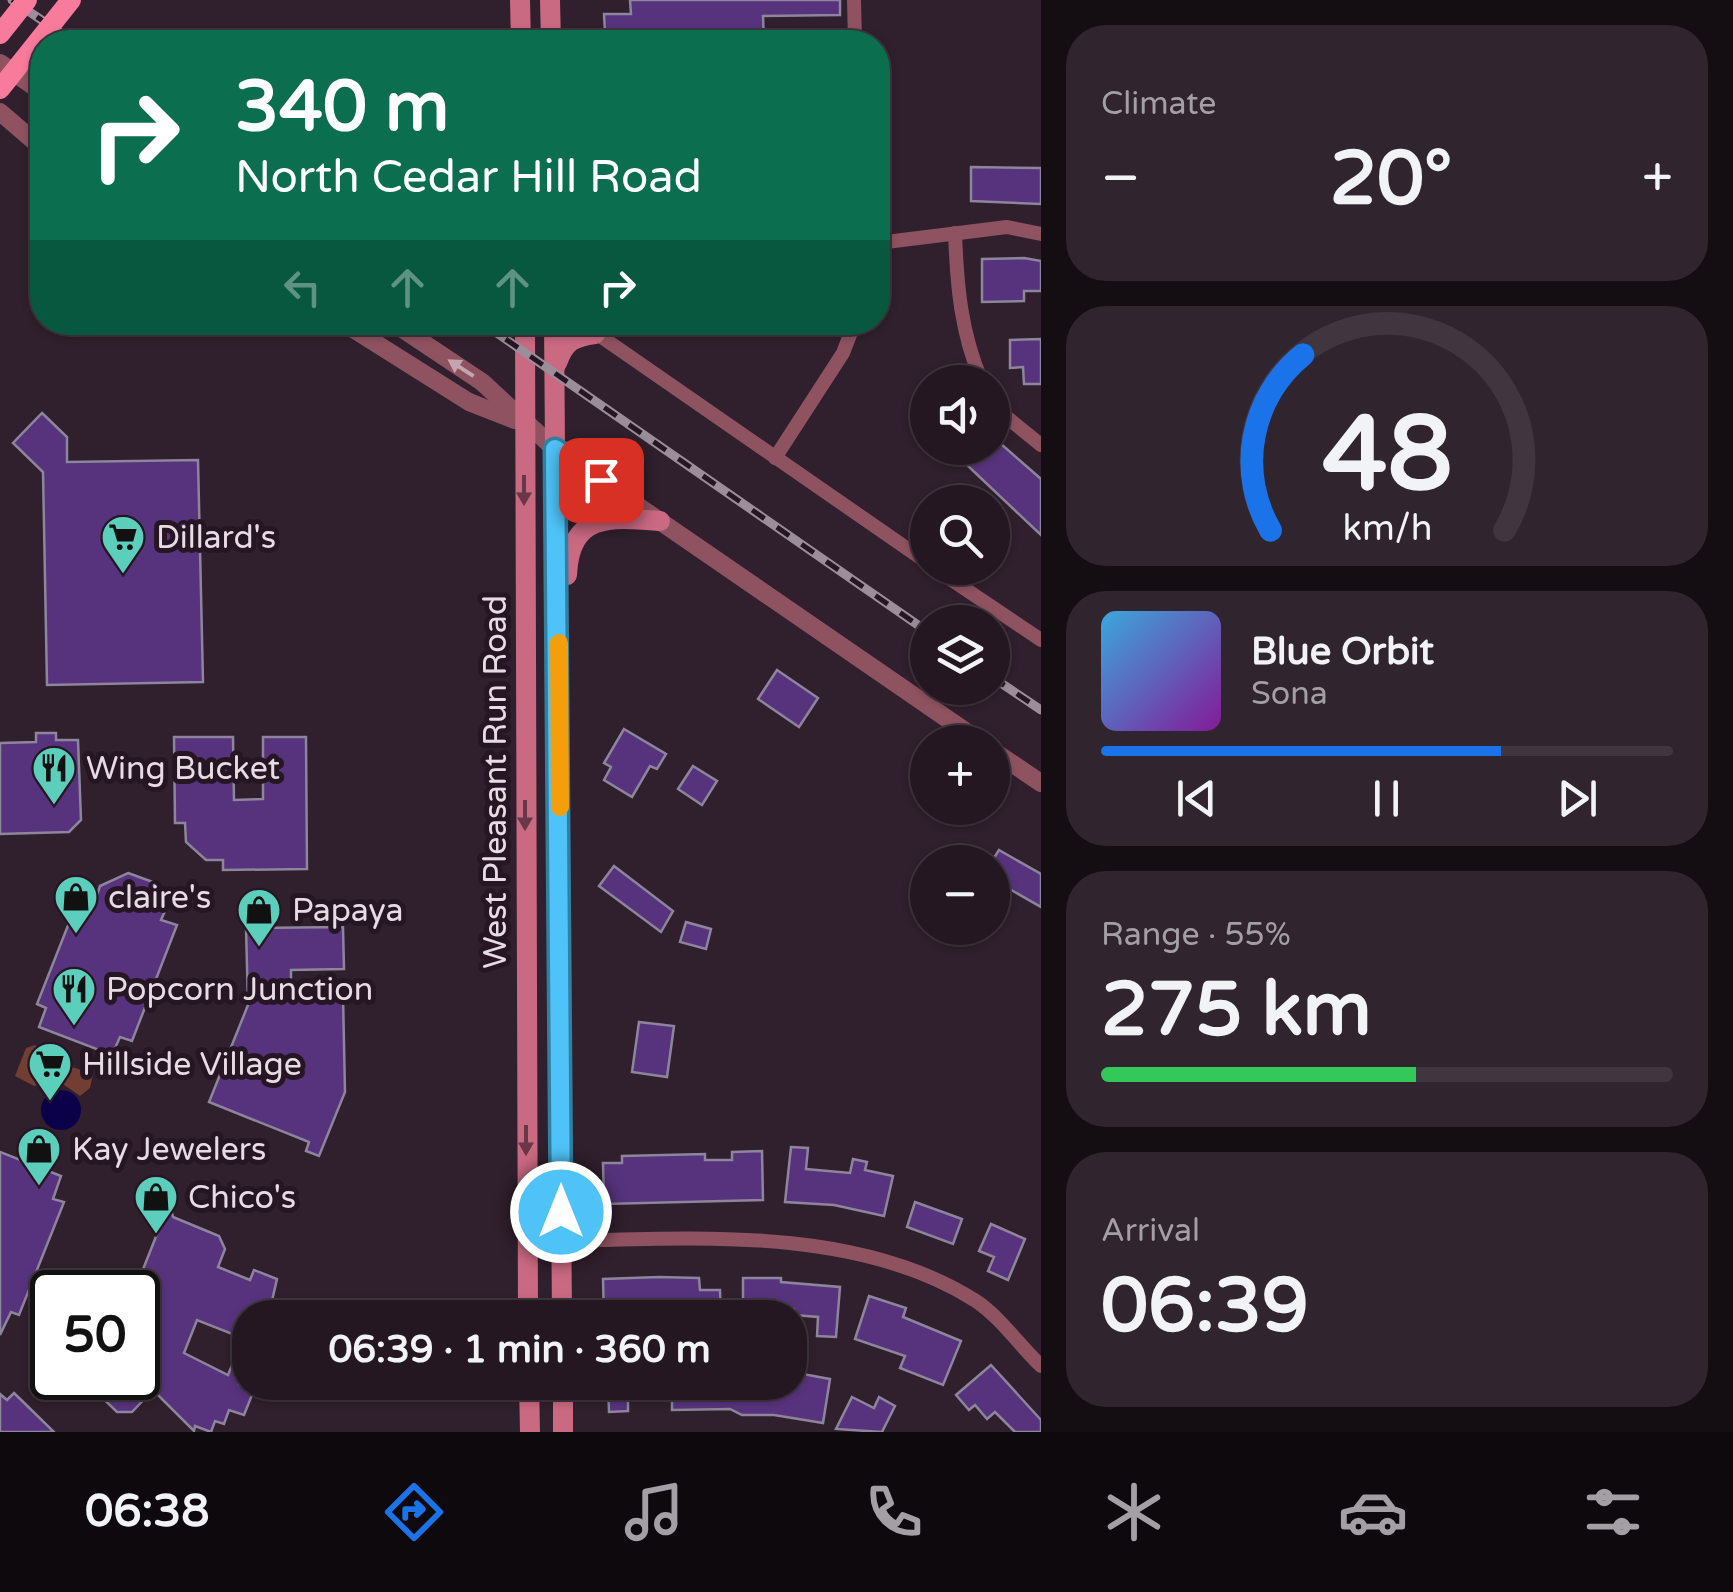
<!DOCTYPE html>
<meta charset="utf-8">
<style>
body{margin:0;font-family:"Varela Round",sans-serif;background:#30242e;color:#f1f3f6;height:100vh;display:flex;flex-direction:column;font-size:38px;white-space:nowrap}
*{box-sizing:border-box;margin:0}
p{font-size:32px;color:#a39fa5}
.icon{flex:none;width:55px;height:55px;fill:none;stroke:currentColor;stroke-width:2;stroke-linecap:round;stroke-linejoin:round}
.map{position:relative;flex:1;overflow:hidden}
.panel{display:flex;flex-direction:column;gap:25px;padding:25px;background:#140d12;width:692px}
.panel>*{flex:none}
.banner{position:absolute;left:30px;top:30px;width:860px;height:305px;border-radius:40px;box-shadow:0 2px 8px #0004,0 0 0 2px #41363f;background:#0b6e4f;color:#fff;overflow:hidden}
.controls{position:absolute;left:910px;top:365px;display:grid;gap:20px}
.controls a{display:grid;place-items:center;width:100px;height:100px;border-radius:50%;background:#241721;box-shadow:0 2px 8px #0004,0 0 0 2px #41363f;font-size:50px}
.speed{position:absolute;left:30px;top:1270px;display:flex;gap:20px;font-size:50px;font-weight:700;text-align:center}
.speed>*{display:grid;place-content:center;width:130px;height:130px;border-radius:50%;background:#241721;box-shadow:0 2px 8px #0004,0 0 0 2px #41363f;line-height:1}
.speed .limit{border:5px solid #111;border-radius:15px;background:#fff;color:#111}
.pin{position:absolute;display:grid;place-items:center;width:85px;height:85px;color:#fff;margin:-42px;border-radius:20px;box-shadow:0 5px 15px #0006}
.me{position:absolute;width:110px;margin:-55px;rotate:0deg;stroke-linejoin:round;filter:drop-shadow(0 0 8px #0008)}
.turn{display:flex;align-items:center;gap:35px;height:210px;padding:0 40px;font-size:45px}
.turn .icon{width:130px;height:130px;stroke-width:2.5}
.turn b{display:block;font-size:70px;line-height:85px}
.lanes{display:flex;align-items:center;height:95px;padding:0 40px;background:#0003;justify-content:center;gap:50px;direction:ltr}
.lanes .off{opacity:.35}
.big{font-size:75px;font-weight:700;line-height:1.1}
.panel .card{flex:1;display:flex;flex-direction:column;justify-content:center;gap:15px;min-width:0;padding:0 35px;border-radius:40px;background:#30242e}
.panel .dial{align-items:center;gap:0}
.dial svg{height:260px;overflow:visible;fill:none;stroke:#41363f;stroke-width:7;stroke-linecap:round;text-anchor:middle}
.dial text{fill:#f1f3f6;stroke:none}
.song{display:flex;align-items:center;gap:30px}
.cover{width:120px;height:120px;border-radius:15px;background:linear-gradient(135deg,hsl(200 70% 55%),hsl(290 70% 35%))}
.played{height:10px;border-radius:5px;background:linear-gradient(90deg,#1a73e8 70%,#41363f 70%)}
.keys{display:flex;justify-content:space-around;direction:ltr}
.heat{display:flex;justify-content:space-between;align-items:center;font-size:55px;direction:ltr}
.charge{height:15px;border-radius:8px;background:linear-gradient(90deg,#34c759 55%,#41363f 0)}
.trip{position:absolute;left:232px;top:1300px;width:575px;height:100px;border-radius:40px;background:#241721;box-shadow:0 2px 8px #0004,0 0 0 2px #41363f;font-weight:700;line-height:100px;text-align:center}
.menu{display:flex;height:160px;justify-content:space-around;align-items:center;background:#0e090d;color:#a39fa5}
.menu .icon{width:70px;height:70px}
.menu .active{color:#1a73e8}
.menu b{font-size:45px;color:#f1f3f6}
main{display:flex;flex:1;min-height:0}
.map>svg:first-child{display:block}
</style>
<main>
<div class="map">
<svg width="1041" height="1432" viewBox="0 0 1041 1432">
<rect width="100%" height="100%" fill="#301f2c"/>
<path fill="#713e31" d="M35,1045L60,1063L93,1074L90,1088L80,1096L57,1080L34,1086L15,1076L26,1048Z"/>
<circle fill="#0b004a" cx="61" cy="1110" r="20"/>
<g fill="#57337d" stroke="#8d859b" stroke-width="2.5">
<path d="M630,0H840V15L763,16L764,42H629V33H605L604,14H631Z"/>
<path d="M971,167L1041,168V204L971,201Z"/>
<path d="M1024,258L1041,261V291H1024V301L982,302V259Z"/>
<path d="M1041,339V384H1024L1023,367L1010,368V340Z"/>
<path d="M42,413L67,437V462L198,460L203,682L47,685L43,472L13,443Z"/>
<path d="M992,436L1041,479V535L949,448H992Z"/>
<path d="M777,670L818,698L799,727L758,699Z"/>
<path d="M624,729L666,754L657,769L650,766L632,797L604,780L611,767L604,763Z"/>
<path d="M36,733H56V740H78L81,820L69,832L0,834V743L36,742Z"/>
<path d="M174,737H233L234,800L263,799V737H306L307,869L223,870V860H206L186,842L185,823H175Z"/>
<path d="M693,766L717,781L702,805L678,789Z"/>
<path d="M999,850L1041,874V907L992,879V861Z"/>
<path d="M614,866L673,911L661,932L599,886Z"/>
<path d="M128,873L153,882L165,911L161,920L177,925L132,1041L120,1037L112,1055L39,1027L46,1008L37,1004L82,890L97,895L100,886Z"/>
<path d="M686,922L711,929L706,949L680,942Z"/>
<path d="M343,927L344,969L291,970V996L343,995L345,1092L319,1156L306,1151L309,1142L209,1102L248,1005L246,928Z"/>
<path d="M639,1022L674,1026L667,1077L632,1072Z"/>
<path d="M791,1147L808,1148L806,1169L850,1173L853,1159L867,1162L865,1170L893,1176L884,1216L834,1205L785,1202Z"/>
<path d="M762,1151L763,1200L604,1204L603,1163H622V1156L705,1154V1160H732V1152Z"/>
<path d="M0,1152L61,1176L53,1199L64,1202L19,1315L11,1312L0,1335Z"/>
<path d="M915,1202L962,1219L953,1244L907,1227Z"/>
<path d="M165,1204L170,1206L173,1217L219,1236L225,1249L218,1267L250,1280L254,1270L277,1279L268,1318H250V1341L197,1320L184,1353L228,1375L234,1360L246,1365L239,1384L254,1390L244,1415L229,1410L224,1424L215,1421L211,1432L195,1426L194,1431L153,1390L132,1412H117L82,1378H138L134,1292L161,1224L154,1212Z"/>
<path d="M991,1224L1025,1239L1008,1280L988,1271L994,1257L979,1251Z"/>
<path d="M659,1277L699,1278L700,1290H720L721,1318H676L675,1300L638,1302V1313L604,1318L603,1279Z"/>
<path d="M743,1278H781V1282L840,1287L836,1337L817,1336L818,1317L794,1315V1309L759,1310V1318H743Z"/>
<path d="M869,1296L906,1308L903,1317L961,1341L943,1385L900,1368L905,1356L855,1339Z"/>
<path d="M991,1365L1041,1420V1432H1015L995,1412L987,1419L975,1405L969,1410L956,1395Z"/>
<path d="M792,1372L830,1379L823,1423L774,1415H742L730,1409L672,1410V1382L744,1387V1382H791Z"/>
<path d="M608,1382H646V1399L628,1400V1411L609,1412Z"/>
<path d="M14,1393L54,1432H0V1394L7,1400Z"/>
<path d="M852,1397L874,1408L879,1397L895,1406L882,1432L836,1429Z"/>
</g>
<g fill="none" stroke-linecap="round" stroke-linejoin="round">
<g stroke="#8f5261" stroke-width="14">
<path d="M854,0L855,42"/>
<path d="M955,233C957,287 961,333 982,382"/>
<path d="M878,243L1007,227L1041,234"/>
<path d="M580,322L928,563"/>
<path d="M992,398L1004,415L1041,445"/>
<path d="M775,458L843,353L855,322"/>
<path d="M934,568L1041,640"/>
<path d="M527,1242C670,1240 849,1220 976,1301C1000,1317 1020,1346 1041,1366"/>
</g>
<g stroke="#8f5261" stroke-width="18">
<path d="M0,63L42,92"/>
<path d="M0,112L42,148"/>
<path d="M342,322L469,402L515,420"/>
<path d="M392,322L482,382L555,449L981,742"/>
<path d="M992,750L1041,783"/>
</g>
<g stroke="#ca6982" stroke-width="20">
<path d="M520,0L521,42"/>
<path d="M550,0L551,42"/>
<path d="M525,322L528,1318"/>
<path d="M554,322L562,1318"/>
<path d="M557,363C565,341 573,337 595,334"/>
<path d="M567,575C570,512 612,517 660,521"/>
<path d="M529,1382L530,1432"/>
<path d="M563,1382V1432"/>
</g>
<defs>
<g id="rail">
<path d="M12,0L74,42"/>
<path d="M481,322L928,632"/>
<path d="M992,677L1041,710"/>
</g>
</defs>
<use href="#rail" stroke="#9c8e99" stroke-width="9"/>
<use href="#rail" stroke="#261623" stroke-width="5" stroke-dasharray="15" stroke-linecap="butt"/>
<g stroke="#f87b9c" stroke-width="20">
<path d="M0,34L27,0"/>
<path d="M0,89L71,0"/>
</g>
</g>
<defs><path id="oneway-solid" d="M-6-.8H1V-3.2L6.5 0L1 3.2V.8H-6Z" transform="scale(2.5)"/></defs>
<use fill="#c4a4b0" href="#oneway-solid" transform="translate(461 368) rotate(-147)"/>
<g fill="#683749">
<use href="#oneway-solid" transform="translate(524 490) rotate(90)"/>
<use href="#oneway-solid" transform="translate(525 815) rotate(90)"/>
<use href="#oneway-solid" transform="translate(526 1140) rotate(90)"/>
</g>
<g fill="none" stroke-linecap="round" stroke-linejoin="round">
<defs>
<path id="route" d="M561,1212L555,449L601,480"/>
</defs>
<use href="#route" stroke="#337fa1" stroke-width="25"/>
<use href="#route" stroke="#4fc3f7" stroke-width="18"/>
<path stroke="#f59e0b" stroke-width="18" d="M559,643L560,807"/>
</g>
<defs>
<symbol id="supermarket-pin" viewBox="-11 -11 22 30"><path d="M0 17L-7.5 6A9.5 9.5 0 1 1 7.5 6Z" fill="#5bcebc" stroke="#261623"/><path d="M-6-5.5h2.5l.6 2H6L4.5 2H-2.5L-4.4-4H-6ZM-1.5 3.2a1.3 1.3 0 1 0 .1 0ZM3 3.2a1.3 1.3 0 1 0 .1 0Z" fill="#111"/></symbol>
<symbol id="restaurant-pin" viewBox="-11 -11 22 30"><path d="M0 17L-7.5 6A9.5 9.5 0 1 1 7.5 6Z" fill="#5bcebc" stroke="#261623"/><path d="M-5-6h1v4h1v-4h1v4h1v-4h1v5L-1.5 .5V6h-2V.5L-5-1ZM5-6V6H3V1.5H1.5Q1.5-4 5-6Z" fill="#111"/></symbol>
<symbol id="shop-pin" viewBox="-11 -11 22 30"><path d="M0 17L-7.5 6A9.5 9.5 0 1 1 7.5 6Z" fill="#5bcebc" stroke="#261623"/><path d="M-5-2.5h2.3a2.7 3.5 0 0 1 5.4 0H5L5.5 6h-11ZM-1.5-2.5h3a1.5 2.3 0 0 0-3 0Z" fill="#111"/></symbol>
</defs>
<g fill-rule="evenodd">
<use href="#supermarket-pin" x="98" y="512" width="50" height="68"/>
<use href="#restaurant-pin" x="29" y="743" width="50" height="68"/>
<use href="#shop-pin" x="51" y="872" width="50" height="68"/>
<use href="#shop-pin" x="234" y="885" width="50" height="68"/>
<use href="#restaurant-pin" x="49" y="964" width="50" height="68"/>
<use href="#supermarket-pin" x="25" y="1039" width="50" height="68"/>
<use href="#shop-pin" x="14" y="1124" width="50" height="68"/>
<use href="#shop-pin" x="131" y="1172" width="50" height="68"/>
</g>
<g text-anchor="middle" stroke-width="10" stroke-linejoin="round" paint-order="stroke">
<g font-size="32" fill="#e7dbe4" stroke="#261623" text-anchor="start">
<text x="156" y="548">Dillard's</text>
<text x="86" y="779">Wing Bucket</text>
<text x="108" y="908">claire's</text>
<text x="292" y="921">Papaya</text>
<text x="106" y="1000">Popcorn Junction</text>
<text x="82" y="1075">Hillside Village</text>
<text x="72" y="1160">Kay Jewelers</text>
<text x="188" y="1208">Chico's</text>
</g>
<g font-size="32" fill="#e7dbe4" stroke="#261623">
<text transform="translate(495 782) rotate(-90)" y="11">West Pleasant Run Road</text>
</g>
</g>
</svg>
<div class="controls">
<a><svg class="icon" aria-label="sound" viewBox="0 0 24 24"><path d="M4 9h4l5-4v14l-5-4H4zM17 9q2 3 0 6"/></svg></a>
<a><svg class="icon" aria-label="search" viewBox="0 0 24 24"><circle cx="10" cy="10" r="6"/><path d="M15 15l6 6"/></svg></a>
<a><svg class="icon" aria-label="layers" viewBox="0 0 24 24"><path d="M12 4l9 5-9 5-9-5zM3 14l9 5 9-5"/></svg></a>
<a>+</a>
<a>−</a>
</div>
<div class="speed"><div class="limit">50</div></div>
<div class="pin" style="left:601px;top:480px;background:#d93025"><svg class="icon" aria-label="arrive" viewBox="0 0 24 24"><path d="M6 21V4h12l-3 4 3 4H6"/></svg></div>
<svg class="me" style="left:561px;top:1212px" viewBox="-20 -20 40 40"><circle r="17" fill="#4fc3f7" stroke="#fff" stroke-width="3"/><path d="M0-11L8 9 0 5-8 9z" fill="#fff"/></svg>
<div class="trip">06:39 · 1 min · 360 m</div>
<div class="banner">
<div class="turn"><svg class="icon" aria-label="right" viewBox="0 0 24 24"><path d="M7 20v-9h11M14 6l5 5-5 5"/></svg><div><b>340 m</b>North Cedar Hill Road</div></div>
<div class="lanes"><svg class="icon off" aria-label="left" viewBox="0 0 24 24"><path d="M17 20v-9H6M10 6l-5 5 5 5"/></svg><svg class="icon off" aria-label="ahead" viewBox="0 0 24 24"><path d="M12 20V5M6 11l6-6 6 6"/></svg><svg class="icon off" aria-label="ahead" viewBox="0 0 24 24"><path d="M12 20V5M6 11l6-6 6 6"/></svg><svg class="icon" aria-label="right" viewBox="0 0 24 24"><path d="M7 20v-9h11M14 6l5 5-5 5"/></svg></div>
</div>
</div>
<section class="panel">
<div class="card"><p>Climate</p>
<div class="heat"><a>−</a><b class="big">20°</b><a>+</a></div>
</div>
<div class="card dial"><svg viewBox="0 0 100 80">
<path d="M14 69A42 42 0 1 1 86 69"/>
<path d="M14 69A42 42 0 0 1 24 15" stroke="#1a73e8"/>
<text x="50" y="56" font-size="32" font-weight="700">48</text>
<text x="50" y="72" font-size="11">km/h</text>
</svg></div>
<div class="card">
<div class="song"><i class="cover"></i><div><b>Blue Orbit</b><p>Sona</p></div></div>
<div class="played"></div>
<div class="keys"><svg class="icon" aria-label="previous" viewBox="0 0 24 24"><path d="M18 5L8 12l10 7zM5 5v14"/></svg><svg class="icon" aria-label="pause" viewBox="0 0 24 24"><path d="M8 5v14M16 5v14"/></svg><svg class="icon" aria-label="next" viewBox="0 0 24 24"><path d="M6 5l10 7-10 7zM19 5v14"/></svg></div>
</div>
<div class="card"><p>Range · 55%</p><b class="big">275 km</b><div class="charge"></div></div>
<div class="card"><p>Arrival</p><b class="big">06:39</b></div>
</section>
</main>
<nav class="menu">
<b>06:38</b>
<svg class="icon active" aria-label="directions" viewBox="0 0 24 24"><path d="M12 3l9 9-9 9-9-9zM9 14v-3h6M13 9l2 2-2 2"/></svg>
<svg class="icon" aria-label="music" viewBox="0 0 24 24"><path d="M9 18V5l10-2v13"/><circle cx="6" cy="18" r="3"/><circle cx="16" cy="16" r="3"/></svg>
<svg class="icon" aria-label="phone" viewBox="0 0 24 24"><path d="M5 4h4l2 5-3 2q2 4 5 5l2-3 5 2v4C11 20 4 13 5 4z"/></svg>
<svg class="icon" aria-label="climate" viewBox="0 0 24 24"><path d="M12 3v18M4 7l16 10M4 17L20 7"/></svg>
<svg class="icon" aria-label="car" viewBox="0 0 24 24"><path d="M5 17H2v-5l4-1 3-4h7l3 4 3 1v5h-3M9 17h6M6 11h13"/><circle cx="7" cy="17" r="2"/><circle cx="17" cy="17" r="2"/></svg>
<svg class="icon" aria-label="filters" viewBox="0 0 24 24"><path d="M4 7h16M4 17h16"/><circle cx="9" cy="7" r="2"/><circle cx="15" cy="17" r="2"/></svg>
</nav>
